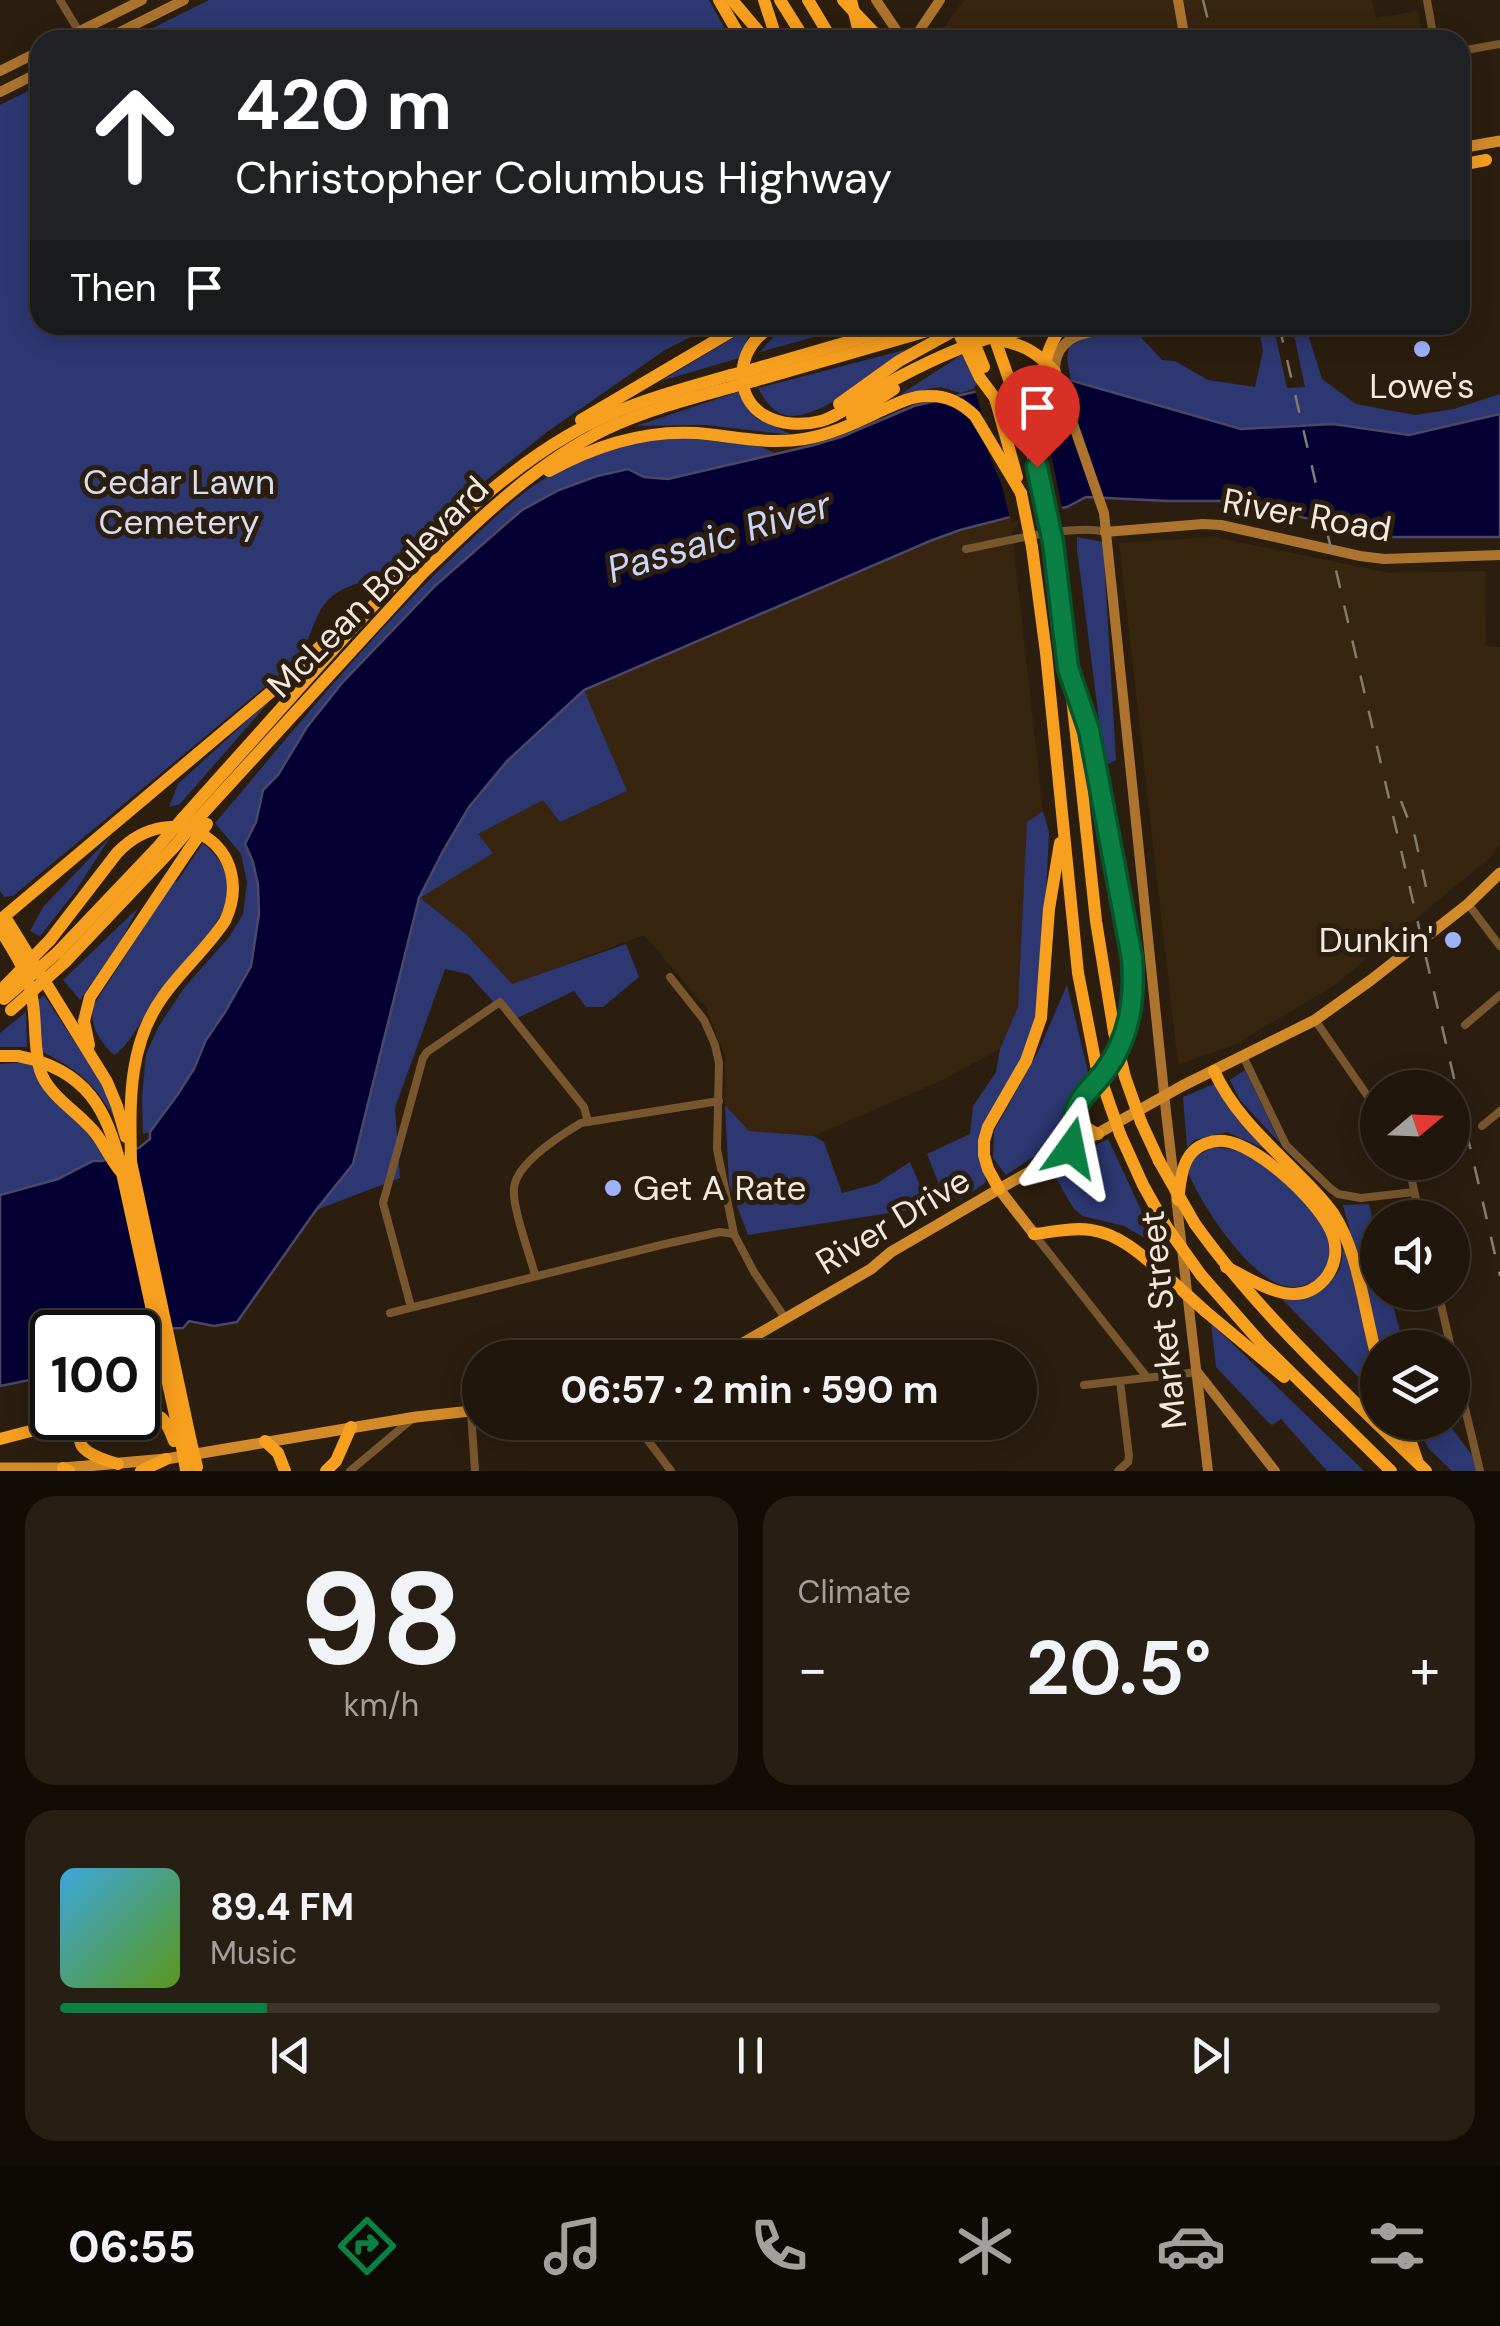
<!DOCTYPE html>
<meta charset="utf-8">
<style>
body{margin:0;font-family:"DM Sans",sans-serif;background:#281f14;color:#f1f3f6;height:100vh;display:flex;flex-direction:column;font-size:38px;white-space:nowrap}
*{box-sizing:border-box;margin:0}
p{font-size:32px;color:#a29f9d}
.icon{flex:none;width:55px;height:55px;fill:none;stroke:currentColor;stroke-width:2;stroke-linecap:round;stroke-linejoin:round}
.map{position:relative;height:1471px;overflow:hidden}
.side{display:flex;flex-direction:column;gap:25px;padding:25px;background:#120c06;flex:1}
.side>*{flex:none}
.guide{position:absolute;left:30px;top:30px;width:1440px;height:305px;border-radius:30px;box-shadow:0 5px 25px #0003,0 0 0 2px #3d352c;background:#202124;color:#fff;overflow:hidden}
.needle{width:65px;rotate:71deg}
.controls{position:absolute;left:1360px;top:1070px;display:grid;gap:20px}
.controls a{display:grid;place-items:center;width:110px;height:110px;border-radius:50%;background:#20160b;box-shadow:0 5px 25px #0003,0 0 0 2px #3d352c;font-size:50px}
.speed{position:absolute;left:30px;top:1310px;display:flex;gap:20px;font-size:50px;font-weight:700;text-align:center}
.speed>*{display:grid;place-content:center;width:130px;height:130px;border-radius:50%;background:#20160b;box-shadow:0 5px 25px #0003,0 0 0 2px #3d352c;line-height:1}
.speed .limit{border:5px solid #111;border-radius:15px;background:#fff;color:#111}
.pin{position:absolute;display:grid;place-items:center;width:85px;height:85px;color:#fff;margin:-102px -42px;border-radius:50% 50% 50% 0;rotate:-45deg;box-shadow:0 0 10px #0007}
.pin .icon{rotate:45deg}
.me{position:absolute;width:110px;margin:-55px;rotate:12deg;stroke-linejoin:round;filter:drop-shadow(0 0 8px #0008)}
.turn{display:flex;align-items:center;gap:35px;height:210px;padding:0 40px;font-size:45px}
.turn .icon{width:130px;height:130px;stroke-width:2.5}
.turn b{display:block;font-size:70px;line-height:85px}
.then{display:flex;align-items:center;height:95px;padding:0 40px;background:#0003;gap:20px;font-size:38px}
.big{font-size:75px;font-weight:700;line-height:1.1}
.side .card{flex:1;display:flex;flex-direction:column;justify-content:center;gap:15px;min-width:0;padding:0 35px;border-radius:30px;background:#281f14}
.side .dial{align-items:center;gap:0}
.dial b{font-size:130px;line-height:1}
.song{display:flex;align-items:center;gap:30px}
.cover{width:120px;height:120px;border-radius:15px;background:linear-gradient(135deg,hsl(200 70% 55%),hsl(90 70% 35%))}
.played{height:10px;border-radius:5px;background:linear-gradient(90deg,#0b8043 15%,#3d352c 15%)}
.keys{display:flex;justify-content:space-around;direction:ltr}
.heat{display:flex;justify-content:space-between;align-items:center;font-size:55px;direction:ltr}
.side .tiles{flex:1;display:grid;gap:25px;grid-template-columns:1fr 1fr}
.card:last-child{grid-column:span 2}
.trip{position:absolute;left:462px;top:1340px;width:575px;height:100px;border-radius:50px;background:#20160b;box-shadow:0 5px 25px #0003,0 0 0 2px #3d352c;font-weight:700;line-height:100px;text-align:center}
.menu{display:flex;height:160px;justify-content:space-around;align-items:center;background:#0d0904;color:#a29f9d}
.menu .icon{width:70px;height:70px}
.menu .current{color:#0b8043}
.menu b{font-size:45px;color:#f1f3f6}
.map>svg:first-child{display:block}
</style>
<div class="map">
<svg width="1500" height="1471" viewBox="0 0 1500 1471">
<rect width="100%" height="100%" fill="#2b1e0f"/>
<g fill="#372510">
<path d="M964,0H1372L1376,18L1418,11L1423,40H935Z"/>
<path d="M1026,513L1012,532L1043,811L1027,823L1018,1007L1000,1049L943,1080L814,1136L748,1131L725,1105V1056L706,1008L644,935L512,985L467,935L419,898L492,853L477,834L544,799L560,822L626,792L584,690L930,541L960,530Z"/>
<path d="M1214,537L1389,573L1485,571L1486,646L1500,647V844L1490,858L1335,985L1236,1044L1178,1065L1119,543Z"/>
</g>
<g fill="#2d3872">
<path d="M209,0H709L731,40H129Z"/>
<path d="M40,85V325H714L665,350L547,432L455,505L387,570C369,582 345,584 329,599C313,614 311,643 295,662L13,896L4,897L0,891V105Z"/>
<path d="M791,325H857L760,352L783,326Z"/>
<path d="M1258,325H1273L1287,388L1305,387L1292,325H1305L1322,379L1356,404L1415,415L1454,409L1500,394V414L1409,436L1333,424L1241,429L1071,381L1067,359L1069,346L1089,336L1139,335L1162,360L1175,361L1208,380L1255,387L1263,351Z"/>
<path d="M753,326L739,358L661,381Z"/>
<path d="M912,348C885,366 816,424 785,415C771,411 765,400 758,388Z"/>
<path d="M963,354L978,387L961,393L940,387L901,394Z"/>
<path d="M741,391L756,418L793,435L706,425L636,426Z"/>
<path d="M667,436L760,446L774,453L668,479L597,476L560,490L522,510L436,585L342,683L307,727L278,775L264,790L256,822L245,844L253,862L258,885L259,914L251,966L225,1013L206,1040L194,1069L178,1094L150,1132L143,1134L142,1097L146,1054L159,1026L184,988L230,936L243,914L247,882L241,854L215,823C294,730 370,635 459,551C494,518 528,484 572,463C603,448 634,442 667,436Z"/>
<path d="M1077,537L1103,542L1116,760L1105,766L1077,549Z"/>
<path d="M584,690L627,791L560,822L543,800L478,834L493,853L420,898L467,935L512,984L626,944L639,977L603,1007H586L574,991L511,1021L468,974L445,969L395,1108L400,1178L316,1210L353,1164L419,898L443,851L469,807L507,761Z"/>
<path d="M274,696L180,804L169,807L178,784Z"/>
<path d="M1043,811L1049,832L1041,996L1035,1029L980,1148L986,1182L962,1199L944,1197L927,1154L970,1134L973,1106L996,1072L1000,1049L1018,1007L1027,822Z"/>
<path d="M111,836L74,893L40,936L30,931L43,907Z"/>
<path d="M203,843C220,858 231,873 228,897C225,921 176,971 160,993C148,1008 129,1047 114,1055C99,1041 90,1026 93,1006L174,881L177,882Z"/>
<path d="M138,908L120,942L80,1000L63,980Z"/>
<path d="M1067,985L1089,1076L1077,1097L1068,1134L1006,1175L993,1158L994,1131L1038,1052Z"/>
<path d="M44,995L102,1084L118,1124C97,1087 81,1070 42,1052L38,1000Z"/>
<path d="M26,1012L27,1047H0V1033Z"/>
<path d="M28,1062L35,1067L105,1156L102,1161H93L58,1179L0,1195V1064Z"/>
<path d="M1245,1070L1280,1143L1240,1100L1230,1080Z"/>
<path d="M1214,1084L1240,1123L1265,1149L1227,1132L1195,1140L1187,1147L1183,1097Z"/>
<path d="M725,1105L749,1131L814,1136L824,1142L842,1193L876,1184L910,1162L929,1207L748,1235L729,1184Z"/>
<path d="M1108,1139L1142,1212L1165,1250L1124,1226L1083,1216L1074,1209L1050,1168Z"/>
<path d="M1212,1148C1219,1148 1228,1148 1234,1150C1255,1157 1275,1174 1291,1188C1315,1209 1350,1248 1319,1277C1311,1285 1297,1289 1285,1286C1249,1278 1201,1205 1188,1172L1194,1157Z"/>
<path d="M1369,1204L1377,1239L1378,1292L1390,1293L1404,1347H1381L1343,1205Z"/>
<path d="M1343,1239L1377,1373V1396L1281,1298C1303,1302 1335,1287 1341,1264C1343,1257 1342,1247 1343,1239Z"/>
<path d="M1211,1323L1364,1471H1327L1281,1419L1272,1425L1267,1421L1216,1367Z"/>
<path d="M1416,1423H1448L1477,1462L1479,1471H1452L1429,1449Z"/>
</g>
<path fill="#050034" stroke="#4c4667" stroke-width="2.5" d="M1030,379H1066L1241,429L1333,424L1409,435L1500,414V537H1392L1228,501H1168L1086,497L1067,507L1026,513L960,530L930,541L584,690L507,761L469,807L443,851L419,898L353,1164L316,1210L237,1322L214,1326L189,1321L183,1328L157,1329L138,1338V1332H52V1386L34,1379L0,1386V1195L58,1179L93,1161H102L139,1148L150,1139V1132L178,1094L194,1069L206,1040L225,1012L251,966L259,914L258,885L253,862L245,844L256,822L263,790L278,775L307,727L342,683L436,585L522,510L559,490L597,476L628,469L644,477L668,479L814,445L841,437L914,406Z"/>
<path fill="#2b1e0f" d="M1036,374H1047L1045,403L1048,440L1063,512L1011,522L1001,483L980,433L968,417L953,406L940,402L925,401L946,393L984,421L974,386L1024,375L1033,396Z"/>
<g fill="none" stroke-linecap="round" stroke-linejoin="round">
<g stroke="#79572e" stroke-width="8">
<path d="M60,0L84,40"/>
<path d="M1427,0L1434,40"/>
<path d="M989,40L993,39"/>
<path d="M1460,51L1500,44"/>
<path d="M966,549C998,543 1077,523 1105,532"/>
<path d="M1468,904L1500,946"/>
<path d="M670,977L704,1020L715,1045L719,1063L717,1149L734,1234L754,1272L785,1318"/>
<path d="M1315,1020L1378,1111"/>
<path d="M1465,1025L1500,995"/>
<path d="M1243,1056L1286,1145L1330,1188L1338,1194L1361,1198L1414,1192"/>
<path d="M1482,1126L1500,1111"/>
<path d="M1408,1162L1420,1218"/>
<path d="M1034,1234L1146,1376"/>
<path d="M535,1275C530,1255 512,1207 514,1189C515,1164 561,1135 581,1123L719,1101"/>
<path d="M1438,1292L1451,1348"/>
<path d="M411,1307L383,1203L423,1058L427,1052L500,1002L584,1107L588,1122"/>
<path d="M390,1313L665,1244L720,1232L734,1234"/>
<path d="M1452,1354L1480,1471"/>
<path d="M1084,1385L1198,1372"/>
<path d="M471,1412L475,1471"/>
<path d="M634,1422L671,1471"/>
<path d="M350,1471L412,1419"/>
<path d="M1118,1471L1128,1462L1129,1456L1120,1381"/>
</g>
<g stroke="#ac742e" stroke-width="10">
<path d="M876,0L903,40"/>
<path d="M1178,0L1185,40"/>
<path d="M62,40L142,0"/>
<path d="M104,40L184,0"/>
<path d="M913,40L940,0"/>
<path d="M0,71L40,51"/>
<path d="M0,92L40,72"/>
<path d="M1143,325C1109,332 1054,324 1055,372L1104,513L1166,1112L1208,1471"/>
<path d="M1105,532L1203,524L1221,525L1360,556L1384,559L1500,555"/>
<path d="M1198,1373L1275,1471"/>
</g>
<g stroke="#d38b29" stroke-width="11">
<path d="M1460,148L1500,141"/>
<path d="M999,1189L1034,1234"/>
<path d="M717,1358L871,1269L891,1252L999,1189L1182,1086L1315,1020L1371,980L1468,904L1500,873"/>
<path d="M0,1468H63L166,1459L416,1417L480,1410"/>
</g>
<g stroke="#f79f1e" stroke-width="12">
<path d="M719,0L742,40"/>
<path d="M732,0L766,40"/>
<path d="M764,0L777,40"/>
<path d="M780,0L805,40"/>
<path d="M808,0L832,40"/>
<path d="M843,0L881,40"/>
<path d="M1460,165L1486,160"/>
<path d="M773,325C757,336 746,348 743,367C737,415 782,431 821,421C839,416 857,401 874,391C907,372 941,355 977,342C1014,329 1052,327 1090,325"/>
<path d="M1095,325L1123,328"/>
<path d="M995,340C1022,343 1037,352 1055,372"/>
<path d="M754,369L906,325"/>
<path d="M754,381L948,325"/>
<path d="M995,398L1017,477"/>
<path d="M839,404L899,361L957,329"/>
<path d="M852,417L894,389"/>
<path d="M581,420L742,325"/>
<path d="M1037,464L1040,403"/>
<path d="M549,471C594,446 644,430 696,433C732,436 767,445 804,439C829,435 853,424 876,413C892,406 909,396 927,396C946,395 962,403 975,416L1021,493"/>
<path d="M1053,543L1069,673"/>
<path d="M1032,547L1046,653L1078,973L1096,1065"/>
<path d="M1069,668L1089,730L1131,958C1135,1000 1130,1037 1105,1071C1096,1083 1081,1095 1076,1109C1072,1121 1072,1136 1071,1149"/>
<path d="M1072,697L1096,921L1114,1032"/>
<path d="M183,818C232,763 282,708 331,652C400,575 477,489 567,436C618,406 674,391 731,375"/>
<path d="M196,821L423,573C478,520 536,463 606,429C646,410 689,399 732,387"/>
<path d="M5,917L107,1082L117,1106L126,1137"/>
<path d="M0,920L278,686L357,612"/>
<path d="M0,929C12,949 26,969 31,992C37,1017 33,1045 40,1070C48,1096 80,1113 96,1134C106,1147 111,1161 122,1173L182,1447"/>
<path d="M50,940L117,853C175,792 259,848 225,921C207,948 183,969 164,995C127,1045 130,1103 131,1162"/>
<path d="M58,952L156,849"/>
<path d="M65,962L174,847"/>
<path d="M89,1045L84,1021L90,997L188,851"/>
<path d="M0,1056H18"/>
<path d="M1214,1071C1232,1110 1261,1137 1291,1167C1306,1182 1321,1196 1333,1213C1360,1254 1364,1314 1378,1361"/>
<path d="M1077,1112C1081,1124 1086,1129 1098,1134"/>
<path d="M1141,1122L1159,1161"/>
<path d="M1120,1134L1143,1185L1166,1226"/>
<path d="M130,1157L191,1442"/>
<path d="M999,1189L988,1169L984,1155V1141L988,1127L1026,1061L1041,1018L1049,909L1060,843"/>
<path d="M1178,1200C1180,1186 1181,1167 1190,1155C1197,1145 1212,1140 1224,1141C1258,1144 1323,1205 1333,1236C1338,1251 1335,1268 1324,1280C1295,1312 1256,1281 1226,1267"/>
<path d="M1195,1224C1261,1316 1345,1392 1426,1471"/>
<path d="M1034,1234C1052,1232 1073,1227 1091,1230C1123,1234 1150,1263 1173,1282"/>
<path d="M1201,1275L1261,1343L1391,1471"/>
<path d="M1205,1311L1284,1377"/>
<path d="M138,1395L148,1377L154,1341"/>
<path d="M138,1412C160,1410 167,1421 174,1441"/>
<path d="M1404,1422L1417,1460"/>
<path d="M0,1439L81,1418"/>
<path d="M265,1441L278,1453L285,1471"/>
<path d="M118,1464C105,1460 64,1449 87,1428C94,1422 109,1420 119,1418"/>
<path d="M63,1468L69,1471"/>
<path d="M141,1471L166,1459"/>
<path d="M326,1471L336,1461L351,1427"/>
</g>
<g stroke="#867b6e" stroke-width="2.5" stroke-dasharray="18 18" stroke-linecap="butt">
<path d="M1203,0L1213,40"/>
<path d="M1279,325L1500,1276"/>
<path d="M1401,801L1415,837L1426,887"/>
</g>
<g stroke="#f79f1e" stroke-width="12">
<path d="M851,0L861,40"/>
<path d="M955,325L980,378L995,398"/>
<path d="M967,325L984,367"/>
<path d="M990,325L1028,434L1053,543"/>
<path d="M731,375L754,369"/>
<path d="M732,387L754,381"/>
<path d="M1040,403C1041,375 1045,348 1063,325"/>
<path d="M1021,493L1032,547"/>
<path d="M174,847L196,821"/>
<path d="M156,849L183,818"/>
<path d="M188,851L207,824"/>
<path d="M0,991L50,940"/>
<path d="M4,999L58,952"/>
<path d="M11,1010L65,962"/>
<path d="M1114,1032L1125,1077L1141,1122"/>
<path d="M18,1056C86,1069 109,1110 122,1173"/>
<path d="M1096,1065L1120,1134"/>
<path d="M1159,1161L1195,1224"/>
<path d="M1166,1226L1201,1275"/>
<path d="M1173,1282L1205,1311"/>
<path d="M191,1442L197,1467"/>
<path d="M182,1447L186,1470"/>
</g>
</g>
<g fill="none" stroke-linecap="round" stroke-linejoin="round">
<defs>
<path id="route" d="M1037,467L1053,543L1068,668L1089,730L1132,958C1135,1000 1130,1037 1105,1071C1096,1083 1081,1095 1076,1109C1072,1121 1072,1136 1071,1148"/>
</defs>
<use href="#route" stroke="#07532c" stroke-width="25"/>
<use href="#route" stroke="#0b8043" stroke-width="18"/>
</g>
<g fill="#9fb3fd" stroke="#2b1e0f" stroke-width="4">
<circle cx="1422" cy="349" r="10"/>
<circle cx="1453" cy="940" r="10"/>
<circle cx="613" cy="1188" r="10"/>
</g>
<g text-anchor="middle" stroke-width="10" stroke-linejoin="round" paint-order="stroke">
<g font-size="35" fill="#f2e9df" stroke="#2b1e0f">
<text x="1422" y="398">Lowe's</text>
<text x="1433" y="952" text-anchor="end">Dunkin'</text>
<text x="633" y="1200" text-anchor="start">Get A Rate</text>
</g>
<g font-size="35" fill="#d8ddf0" stroke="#2b1e0f">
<text x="179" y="494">Cedar Lawn<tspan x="179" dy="40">Cemetery</tspan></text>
</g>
<g font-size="35" fill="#f2e9df" stroke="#2b1e0f">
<text transform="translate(1307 515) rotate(10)" y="12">River Road</text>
<text transform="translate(378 587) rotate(-45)" y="12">McLean Boulevard</text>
<text transform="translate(893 1221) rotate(-31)" y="12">River Drive</text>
<text transform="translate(1163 1320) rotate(-96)" y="12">Market Street</text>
</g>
<g font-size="38" font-style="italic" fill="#cad5fa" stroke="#2b1e0f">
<text transform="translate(719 537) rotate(-17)" y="13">Passaic River</text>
</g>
</g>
</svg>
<div class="controls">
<a><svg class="needle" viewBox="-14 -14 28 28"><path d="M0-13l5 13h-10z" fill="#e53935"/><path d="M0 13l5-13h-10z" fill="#a29f9d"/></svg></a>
<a><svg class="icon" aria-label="sound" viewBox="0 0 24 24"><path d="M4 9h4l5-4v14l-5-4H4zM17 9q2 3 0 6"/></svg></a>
<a><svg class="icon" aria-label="layers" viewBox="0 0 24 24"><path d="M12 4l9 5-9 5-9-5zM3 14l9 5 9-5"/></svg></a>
</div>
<div class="speed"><div class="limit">100</div></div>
<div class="pin" style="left:1037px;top:467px;background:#d93025"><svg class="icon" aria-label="arrive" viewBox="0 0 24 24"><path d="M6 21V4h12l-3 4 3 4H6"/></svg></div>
<svg class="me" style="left:1071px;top:1148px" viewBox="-20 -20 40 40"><path d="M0-17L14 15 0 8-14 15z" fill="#0b8043" stroke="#fff" stroke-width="4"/></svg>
<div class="trip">06:57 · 2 min · 590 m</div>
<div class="guide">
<div class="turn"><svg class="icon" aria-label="ahead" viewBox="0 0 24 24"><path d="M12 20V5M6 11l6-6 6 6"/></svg><div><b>420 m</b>Christopher Columbus Highway</div></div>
<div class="then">Then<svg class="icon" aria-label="arrive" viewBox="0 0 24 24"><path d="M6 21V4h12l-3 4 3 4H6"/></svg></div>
</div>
</div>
<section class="side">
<div class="tiles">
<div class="card dial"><b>98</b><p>km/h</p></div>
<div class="card"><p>Climate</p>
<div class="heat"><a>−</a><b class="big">20.5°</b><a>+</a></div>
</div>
<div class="card">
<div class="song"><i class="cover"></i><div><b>89.4 FM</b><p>Music</p></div></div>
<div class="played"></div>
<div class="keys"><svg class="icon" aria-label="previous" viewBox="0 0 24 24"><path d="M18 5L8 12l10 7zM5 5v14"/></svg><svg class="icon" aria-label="pause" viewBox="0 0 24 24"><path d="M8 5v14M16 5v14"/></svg><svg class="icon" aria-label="next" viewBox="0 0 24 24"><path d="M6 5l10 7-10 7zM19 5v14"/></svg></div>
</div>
</div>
</section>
<nav class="menu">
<b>06:55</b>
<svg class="icon current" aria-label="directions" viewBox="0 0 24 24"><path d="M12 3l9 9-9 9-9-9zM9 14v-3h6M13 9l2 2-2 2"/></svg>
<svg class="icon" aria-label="music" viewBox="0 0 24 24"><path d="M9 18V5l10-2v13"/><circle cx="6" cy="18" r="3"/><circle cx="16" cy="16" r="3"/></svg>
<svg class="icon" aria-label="phone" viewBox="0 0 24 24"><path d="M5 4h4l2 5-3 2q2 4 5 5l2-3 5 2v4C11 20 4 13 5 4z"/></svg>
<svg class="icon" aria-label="climate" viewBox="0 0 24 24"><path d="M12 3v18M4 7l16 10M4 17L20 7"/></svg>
<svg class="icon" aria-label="car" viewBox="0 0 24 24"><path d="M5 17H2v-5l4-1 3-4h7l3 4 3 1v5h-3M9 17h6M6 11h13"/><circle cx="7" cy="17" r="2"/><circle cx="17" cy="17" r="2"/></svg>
<svg class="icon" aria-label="filters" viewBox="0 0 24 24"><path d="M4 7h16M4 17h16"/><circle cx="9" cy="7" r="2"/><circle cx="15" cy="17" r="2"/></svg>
</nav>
